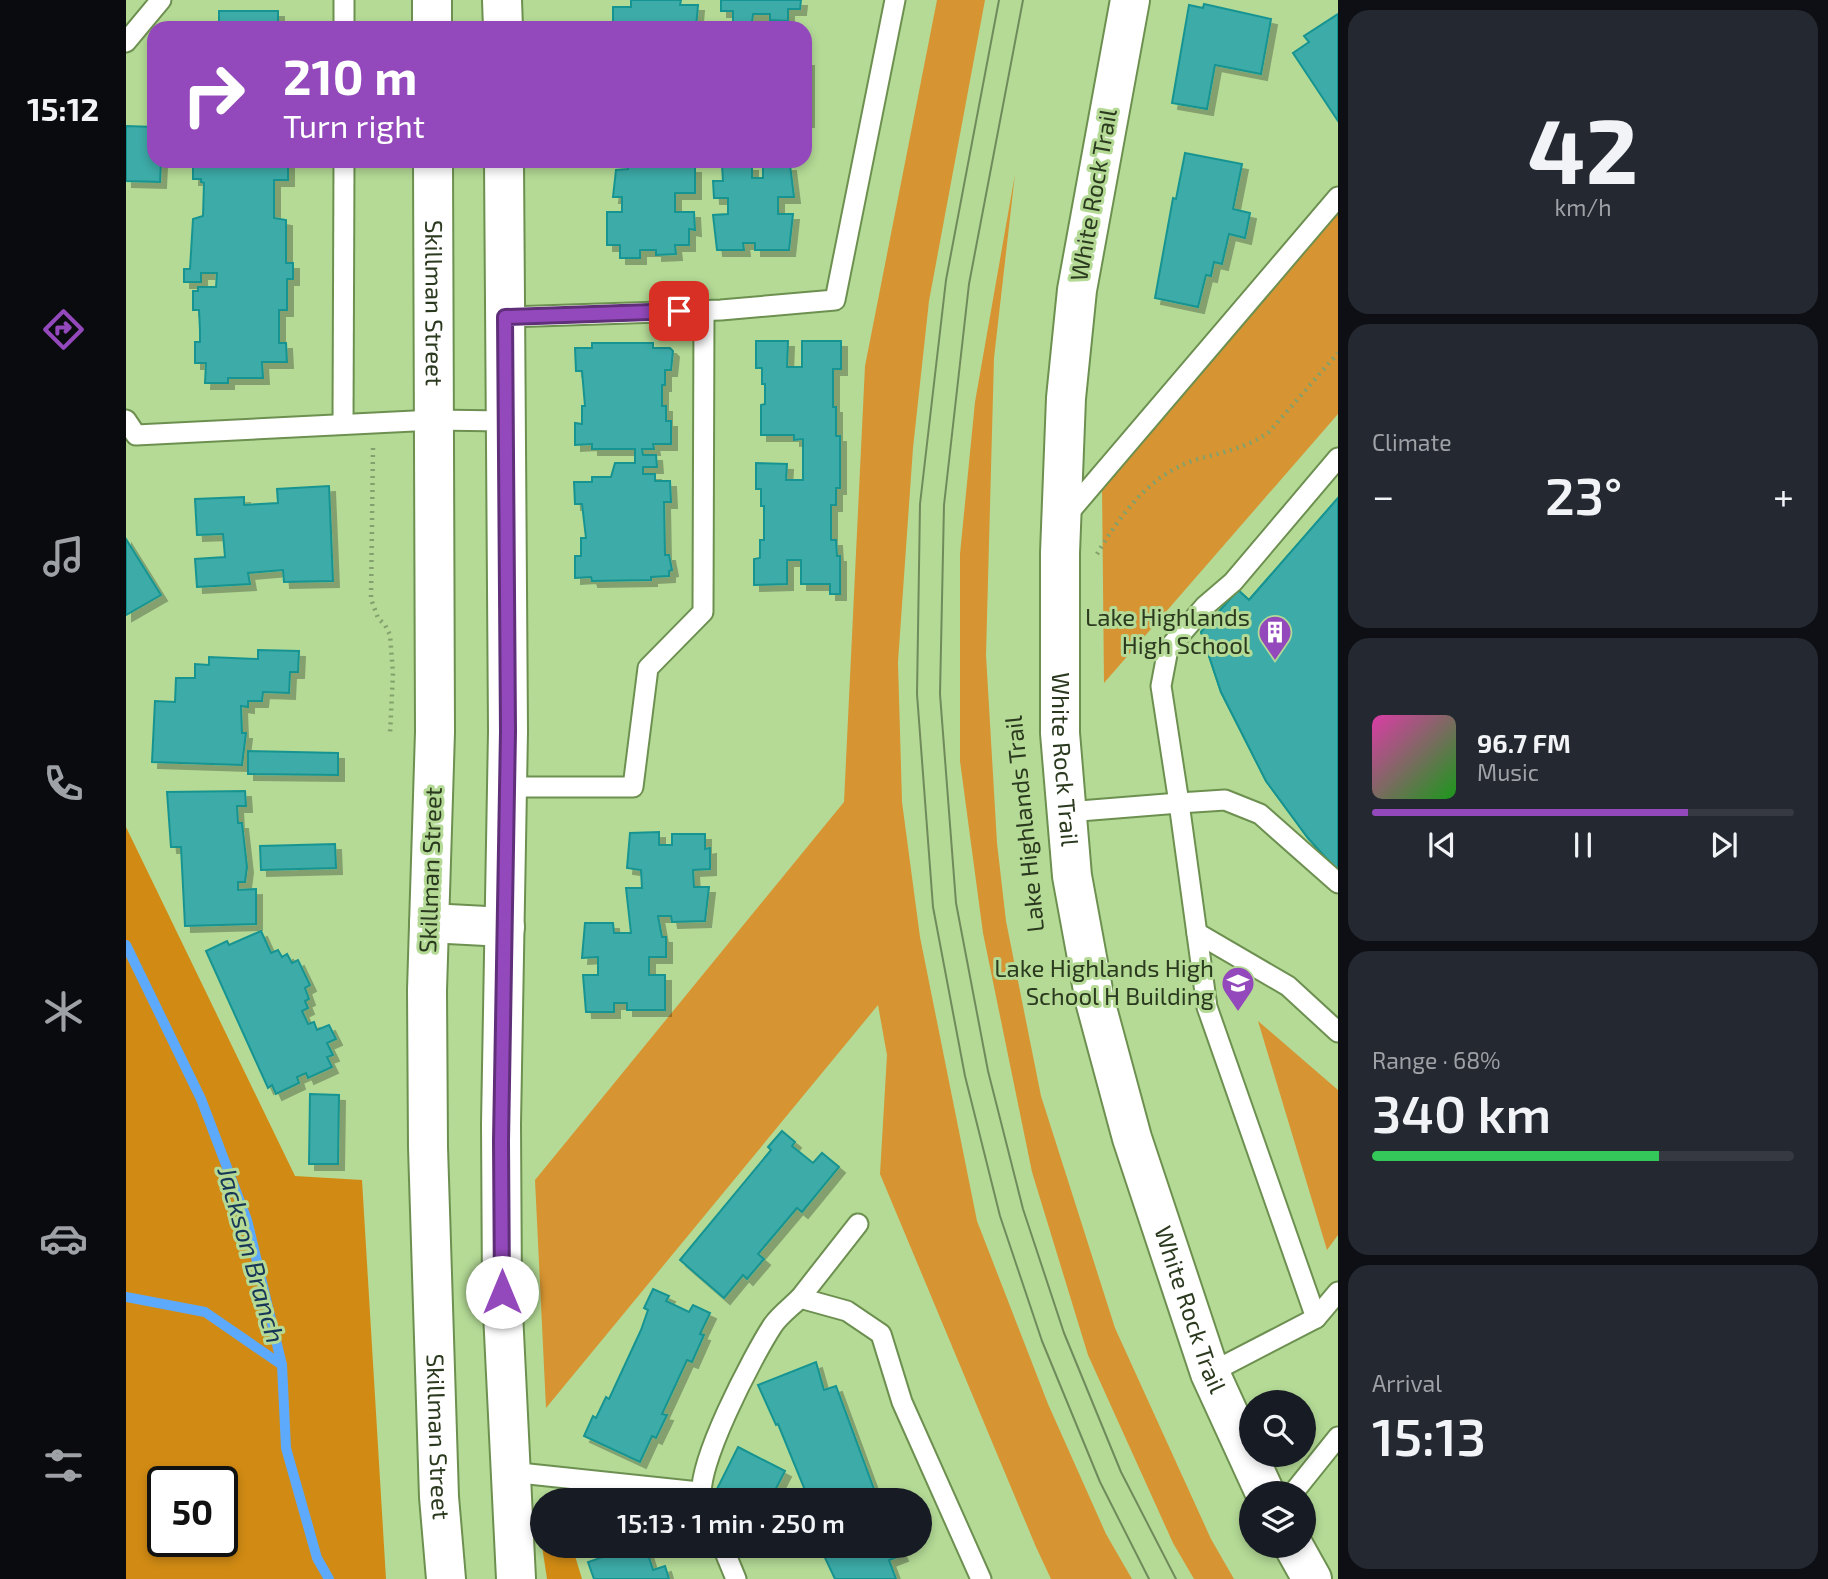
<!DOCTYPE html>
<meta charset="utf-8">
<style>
body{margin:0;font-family:"Exo 2",sans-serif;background:#242831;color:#f1f3f6;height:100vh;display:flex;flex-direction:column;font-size:26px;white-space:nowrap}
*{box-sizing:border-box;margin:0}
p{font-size:23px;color:#9ea1a6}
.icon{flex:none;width:38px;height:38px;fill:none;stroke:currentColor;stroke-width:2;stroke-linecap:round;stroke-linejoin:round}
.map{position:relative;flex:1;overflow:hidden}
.side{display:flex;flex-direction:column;gap:10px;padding:10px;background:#0d0f14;width:490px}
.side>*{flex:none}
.guide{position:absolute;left:21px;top:21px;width:665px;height:147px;border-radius:21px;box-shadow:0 4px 10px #0003;background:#9349bb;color:#fff;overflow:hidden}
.controls{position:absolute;left:1113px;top:1390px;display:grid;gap:14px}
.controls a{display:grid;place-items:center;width:77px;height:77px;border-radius:50%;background:#171b24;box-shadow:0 4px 10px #0003;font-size:35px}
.speed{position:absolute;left:21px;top:1466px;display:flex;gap:14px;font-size:35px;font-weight:700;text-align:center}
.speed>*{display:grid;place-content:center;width:91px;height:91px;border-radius:50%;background:#171b24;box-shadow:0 4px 10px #0003;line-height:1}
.speed .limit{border:4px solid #111;border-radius:10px;background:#fff;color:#111}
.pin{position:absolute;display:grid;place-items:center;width:60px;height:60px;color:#fff;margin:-30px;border-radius:14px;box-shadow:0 4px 10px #0006}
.me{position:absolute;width:77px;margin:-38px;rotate:0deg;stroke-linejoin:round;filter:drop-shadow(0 0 5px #0008)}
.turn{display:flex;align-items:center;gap:24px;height:147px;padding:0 21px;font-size:32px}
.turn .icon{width:91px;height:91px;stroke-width:2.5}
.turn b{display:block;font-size:49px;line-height:60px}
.big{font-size:52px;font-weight:600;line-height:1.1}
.side .widget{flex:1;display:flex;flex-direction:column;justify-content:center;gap:10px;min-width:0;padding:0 24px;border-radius:21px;background:#242831}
.side .dial{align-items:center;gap:0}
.dial b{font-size:91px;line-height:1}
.song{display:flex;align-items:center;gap:21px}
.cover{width:84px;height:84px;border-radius:10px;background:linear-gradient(135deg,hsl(320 70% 55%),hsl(120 70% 35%))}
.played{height:7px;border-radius:4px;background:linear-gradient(90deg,#9349bb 75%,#363941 75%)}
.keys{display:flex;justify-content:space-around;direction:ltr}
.heat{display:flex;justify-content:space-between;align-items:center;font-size:38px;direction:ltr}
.charge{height:10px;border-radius:5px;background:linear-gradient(90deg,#34c759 68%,#363941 0)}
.trip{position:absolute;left:404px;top:1488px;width:402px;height:70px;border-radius:35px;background:#171b24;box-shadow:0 4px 10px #0003;font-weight:600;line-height:70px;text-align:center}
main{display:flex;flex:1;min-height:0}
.tab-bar{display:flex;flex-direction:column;width:126px;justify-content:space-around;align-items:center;background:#090b0e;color:#9ea1a6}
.tab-bar .icon{width:49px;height:49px}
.tab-bar .current{color:#9349bb}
.tab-bar b{font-size:32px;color:#f1f3f6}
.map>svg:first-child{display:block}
</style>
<main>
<nav class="tab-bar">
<b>15:12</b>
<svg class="icon current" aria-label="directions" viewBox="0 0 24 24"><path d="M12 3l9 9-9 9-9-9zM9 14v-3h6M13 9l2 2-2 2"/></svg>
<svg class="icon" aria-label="music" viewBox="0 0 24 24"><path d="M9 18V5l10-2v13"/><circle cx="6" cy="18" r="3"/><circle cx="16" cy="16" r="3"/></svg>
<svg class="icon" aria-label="phone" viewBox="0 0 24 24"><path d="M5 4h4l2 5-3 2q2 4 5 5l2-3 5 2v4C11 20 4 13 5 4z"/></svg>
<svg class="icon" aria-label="climate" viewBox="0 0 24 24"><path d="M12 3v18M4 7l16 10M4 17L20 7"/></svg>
<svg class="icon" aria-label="car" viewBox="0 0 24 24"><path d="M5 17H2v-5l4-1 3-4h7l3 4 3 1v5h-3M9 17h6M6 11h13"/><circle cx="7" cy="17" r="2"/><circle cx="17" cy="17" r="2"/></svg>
<svg class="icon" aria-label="filters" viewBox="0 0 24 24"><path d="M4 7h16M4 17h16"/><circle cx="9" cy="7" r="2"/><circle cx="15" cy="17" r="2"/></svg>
</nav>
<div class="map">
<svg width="1212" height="1579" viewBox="0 0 1212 1579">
<defs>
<filter id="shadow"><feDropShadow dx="6" dy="6" stdDeviation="0" flood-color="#0004"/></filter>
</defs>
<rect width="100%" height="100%" fill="#b4da96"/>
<g fill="#d79432">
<path d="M811,0H859L803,301L787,448L772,662L776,802L794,937L851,1221L922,1404L980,1534L1006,1579H925L910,1547L754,1174L761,1055L752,1005L420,1408L409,1180L718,802L739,366Z"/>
<path d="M889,174L868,358L860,655L871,843L880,921L915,1096L989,1328L1085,1539L1108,1579H1068L1047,1543L962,1355L906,1172L857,933L834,761V554L849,402Z"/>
<path d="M1212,206V414L978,683L976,486Z"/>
<path d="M1132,1021L1212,1090V1235L1201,1250Z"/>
</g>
<g fill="#d18b14" fill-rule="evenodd">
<path d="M0,827L169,1176L236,1180L260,1579H0ZM37,1482H96V1542H37Z"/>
<path d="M413,1526L416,1528V1545L446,1546L456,1579H421Z"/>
</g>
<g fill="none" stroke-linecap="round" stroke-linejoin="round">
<g stroke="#5da9fc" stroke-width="10">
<path d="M0,945L75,1099L121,1220L156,1365L160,1448L191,1558L203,1579"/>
<path d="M0,1297L79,1312L156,1365"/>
</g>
</g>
<g fill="#3caba8" stroke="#199491" stroke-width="2" filter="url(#shadow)">
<path d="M505,0H555L554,5H572L570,28H490V24H487V7H505Z"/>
<path d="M595,0H675L674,9H662V21L644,20V14H627L626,23L607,22V11H595Z"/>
<path d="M1078,4L1145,19L1135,74L1089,65L1081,109L1046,103L1063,5L1077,8Z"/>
<path d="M93,11H152V24L162,28H71V26H93Z"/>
<path d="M1212,14V121L1167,53L1183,42L1178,36Z"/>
<rect x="679" y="60" width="3" height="61"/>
<path d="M0,126L28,127V161H35L34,182L0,181Z"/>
<path d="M1059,153L1116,164L1107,209L1124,213L1119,238L1103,234L1096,264L1088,262L1085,276L1080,275L1072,307L1029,298L1047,198L1050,199Z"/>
<path d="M67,161H162V180H148V218L160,220V263H167V279H161V310H153V343H160L161,362H136L137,378H102V383H79L80,363H69V342H74V330L73,310H67V291H72V287H90L91,273H75V282H58V269H64L67,219L77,216L78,183L75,182V179H67Z"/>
<path d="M502,161H522V166H537V161H558V167H569V193H549V212H568L569,230L563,229V245H549L550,254L530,255V250H514V258H494V245H481V212H496V197H487L490,170L502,169Z"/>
<path d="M596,165H626V178H637V166L664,165L668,197H652V214H667L663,250H629V243H617L618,250H591L587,215L602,214V198H588L587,181H597Z"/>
<path d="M630,341H662L661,367H676V341H715V369H707V407H710V436H714V488H710V505H705V540H710L711,556H714V594H704V584H675V560H661V584L628,585V559L634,558V540H638V506H635V489H630V463L661,464L660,480H677V439L668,440V435H635V405L639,404V384H636V368H630Z"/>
<path d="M466,343H527V348H544L547,351L545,370H539V385H536V406H540V421H545V444H527L528,449H516L517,455H530L531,467H517V474H529V481H544L545,502H538L539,555H543L546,570L543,571V576L525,577V580L466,581L465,577L449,578V556H455V538H460L456,504H449L448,482H466V477H485L489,463H509V449H466V444L449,445V423L456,424V406H459L456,371H450L449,348H466Z"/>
<path d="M203,486L207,581L158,582L157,570L122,573L124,584L71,587L69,559L99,557L97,534L71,535L69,499L118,497V505L152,503L151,489Z"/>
<path d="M1212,498V871L1182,838L1140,781L1095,692L1075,632L1112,590L1123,600Z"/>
<path d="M1212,498V871L1182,838L1140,781L1095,692L1075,632L1112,590L1123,600Z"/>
<path d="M0,539L35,595L0,615Z"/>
<path d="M132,650L173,651L172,672H164L163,693L137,692L136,701H122V707L115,706L116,733H120L116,765L26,762L29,701L49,702L50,678H69V664L83,665V657L132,659Z"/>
<path d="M122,751L212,753V775L122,774Z"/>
<path d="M119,791L120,806H111L112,823H116L121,867L119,882H112V890L130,889V924L59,926L55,847H45L41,792Z"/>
<path d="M533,832V845H546V834H579V849L584,848V869L567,870L568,887H583L579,921L546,922L545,916H532L536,937H540V957H523V975H539V1010H501V1003H488V1012H460L457,975H472V957L456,958L459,923H487L488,933H505L500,888H516L515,870L501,868L504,833Z"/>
<path d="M209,844L210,868L135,870L134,846Z"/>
<path d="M135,931L145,953L152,950L156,957L161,954L166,963L172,960L184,985L179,988L183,999L179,1001L182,1008L176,1011L182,1024L188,1022L191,1030L203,1025L210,1039L201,1043L207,1055L201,1057L206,1067L182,1078L180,1073L171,1077L173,1083L150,1094L146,1085L142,1088L80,951L101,941L103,945Z"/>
<path d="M184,1094L213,1095L212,1164H183Z"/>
<path d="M656,1131L669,1142L666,1146L687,1163L696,1153L713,1167L676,1212L671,1208L632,1254L638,1259L621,1279L617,1275L598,1298L554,1260L645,1150L642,1147Z"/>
<path d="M527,1289L543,1296L540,1301L563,1312L567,1305L584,1313L574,1334L578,1335L566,1362L561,1360L536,1414L541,1415L530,1438L526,1436L514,1462L458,1436L467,1416L470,1418L480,1397L483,1399L515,1330L522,1310L518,1308Z"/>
<path d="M690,1362L698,1390L710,1386L752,1500H675L681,1495L652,1424L650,1425L632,1385Z"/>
<path d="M612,1447L659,1471L644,1500H593L587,1497Z"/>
<path d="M512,1545H519L527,1570L539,1566L543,1579H468L462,1562Z"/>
<path d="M693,1545H771L776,1555L763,1560L770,1579H709Z"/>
</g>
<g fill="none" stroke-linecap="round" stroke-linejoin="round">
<defs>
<g id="service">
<path d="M218,28V0"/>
<path d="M0,42L35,0"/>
<path d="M379,317L595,310L709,300L769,0"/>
<path d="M0,420L10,435L308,420L379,421"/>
<path d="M217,424L218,161"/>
<path d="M1212,458L1107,582L1079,606L1042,649L1035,686L1053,803L1099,800L1134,814L1212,883"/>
<path d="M940,516L1212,197"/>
<path d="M381,787H507L522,668L577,612L578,310"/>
<path d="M941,812L1053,803L1081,1007L1190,1318L1084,1373"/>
<path d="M1071,933L1162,986L1212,1032"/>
<path d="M674,1298L732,1224"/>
<path d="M1190,1318L1212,1292"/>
<path d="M384,1472L573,1492"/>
<path d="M1167,1493L1212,1437"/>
<path d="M577,1500C565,1473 629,1352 647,1325C654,1315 665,1307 674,1298L721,1311L755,1334L776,1402L855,1579"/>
<path d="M596,1545L610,1579"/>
</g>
<g id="tertiary">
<path id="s1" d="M1004,0L951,290L940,398L934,553V733L946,876L969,1001L1006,1138L1084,1373L1139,1493"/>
<path d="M1167,1545L1186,1579"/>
</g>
<g id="secondary">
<path d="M306,0V28"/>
<path d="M376,0L377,28"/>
<path id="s2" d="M307,161L309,732L301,990L302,1147L313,1497L320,1579"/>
<path d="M378,161L382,731L375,1124L376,1292L390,1579"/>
<path d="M303,923L379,927"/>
</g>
</defs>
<use href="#service" stroke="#6d9050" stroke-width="23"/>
<use href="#tertiary" stroke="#6d9050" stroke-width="42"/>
<use href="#secondary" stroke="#6d9050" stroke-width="42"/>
<g stroke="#83a16c" stroke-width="4.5" stroke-dasharray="2 5" stroke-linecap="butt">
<path d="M247,448L245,599L252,618L259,625L264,635L267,673L264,734"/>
<path d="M971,554C995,514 1025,473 1072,459C1097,452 1121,448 1143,432L1212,353"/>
</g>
<use href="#service" stroke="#fff" stroke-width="19"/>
<use href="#tertiary" stroke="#fff" stroke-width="38"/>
<use href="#secondary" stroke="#fff" stroke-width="38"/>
<g stroke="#708b5b" stroke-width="2">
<path d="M873,0L820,280L794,504L791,694L807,907L839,1076L874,1216L916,1341L974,1482L1023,1579"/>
<path d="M897,0L843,284L818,505L814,694L830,903L862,1071L897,1209L938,1333L995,1472L1050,1579"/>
</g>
</g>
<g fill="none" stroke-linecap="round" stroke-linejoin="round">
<defs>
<path id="route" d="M376,1292L375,1141L382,731L379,317L553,311"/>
</defs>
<use href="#route" stroke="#602f7a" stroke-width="18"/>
<use href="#route" stroke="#9349bb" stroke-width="12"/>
</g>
<defs>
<symbol id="building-pin" viewBox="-11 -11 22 30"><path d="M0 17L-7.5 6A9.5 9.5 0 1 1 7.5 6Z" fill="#9349bb" stroke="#b4da96"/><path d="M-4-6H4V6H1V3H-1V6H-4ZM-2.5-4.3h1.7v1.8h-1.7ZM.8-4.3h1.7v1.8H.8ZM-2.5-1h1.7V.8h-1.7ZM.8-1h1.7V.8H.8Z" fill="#fff"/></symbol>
<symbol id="school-pin" viewBox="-11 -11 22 30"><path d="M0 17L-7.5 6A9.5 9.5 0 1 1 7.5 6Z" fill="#9349bb" stroke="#b4da96"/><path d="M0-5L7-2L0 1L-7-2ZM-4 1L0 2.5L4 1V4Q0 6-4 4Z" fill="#fff"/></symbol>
</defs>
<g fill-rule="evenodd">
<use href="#building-pin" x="1130" y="613" width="38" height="52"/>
<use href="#school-pin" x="1093" y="964" width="38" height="52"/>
</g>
<g text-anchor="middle" stroke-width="6" stroke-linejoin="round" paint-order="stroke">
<g font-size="24" fill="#2b3a1f" stroke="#b4da96">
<text transform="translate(968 195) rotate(-80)" y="8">White Rock Trail</text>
<text dy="8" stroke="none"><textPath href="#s2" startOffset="142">Skillman Street</textPath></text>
<text dy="8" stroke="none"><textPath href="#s1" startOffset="765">White Rock Trail</textPath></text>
<text transform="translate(899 824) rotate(-96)" y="8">Lake Highlands Trail</text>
<text transform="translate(305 870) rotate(-88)" y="8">Skillman Street</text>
<text dy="8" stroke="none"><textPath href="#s1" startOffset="1332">White Rock Trail</textPath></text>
<text dy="8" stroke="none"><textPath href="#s2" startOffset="1276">Skillman Street</textPath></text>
</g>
<g font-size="24" fill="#2b3a1f" stroke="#b4da96" text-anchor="end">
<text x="1124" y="626">Lake Highlands<tspan x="1124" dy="28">High School</tspan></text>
<text x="1088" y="977">Lake Highlands High<tspan x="1088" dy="28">School H Building</tspan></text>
</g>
<g font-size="26" font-style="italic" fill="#183658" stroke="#b4da96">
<text transform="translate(125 1255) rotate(74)" y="9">Jackson Branch</text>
</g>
</g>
</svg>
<div class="controls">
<a><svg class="icon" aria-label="search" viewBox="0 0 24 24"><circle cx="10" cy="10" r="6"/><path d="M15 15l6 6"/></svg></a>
<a><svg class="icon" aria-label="layers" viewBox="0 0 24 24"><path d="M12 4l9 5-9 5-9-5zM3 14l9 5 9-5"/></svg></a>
</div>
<div class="speed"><div class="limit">50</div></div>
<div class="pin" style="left:553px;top:311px;background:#d93025"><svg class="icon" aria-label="arrive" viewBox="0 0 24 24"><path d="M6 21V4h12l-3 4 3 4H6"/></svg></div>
<svg class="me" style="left:376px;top:1292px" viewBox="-20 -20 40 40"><circle r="19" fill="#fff"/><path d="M0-13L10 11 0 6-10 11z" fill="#9349bb"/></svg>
<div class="trip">15:13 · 1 min · 250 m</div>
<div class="guide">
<div class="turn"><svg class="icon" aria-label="right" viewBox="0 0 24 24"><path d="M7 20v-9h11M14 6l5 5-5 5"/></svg><div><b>210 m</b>Turn right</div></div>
</div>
</div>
<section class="side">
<div class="widget dial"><b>42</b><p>km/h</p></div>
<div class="widget"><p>Climate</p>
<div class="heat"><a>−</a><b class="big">23°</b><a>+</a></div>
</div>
<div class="widget">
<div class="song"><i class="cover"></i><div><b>96.7 FM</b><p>Music</p></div></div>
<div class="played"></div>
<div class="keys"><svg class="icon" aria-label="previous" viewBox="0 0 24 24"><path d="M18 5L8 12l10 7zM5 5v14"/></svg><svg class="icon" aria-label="pause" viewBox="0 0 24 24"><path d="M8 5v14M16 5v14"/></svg><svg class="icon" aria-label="next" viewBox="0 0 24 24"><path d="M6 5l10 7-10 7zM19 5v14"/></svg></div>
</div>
<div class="widget"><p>Range · 68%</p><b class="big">340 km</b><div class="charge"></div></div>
<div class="widget"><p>Arrival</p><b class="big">15:13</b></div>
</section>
</main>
